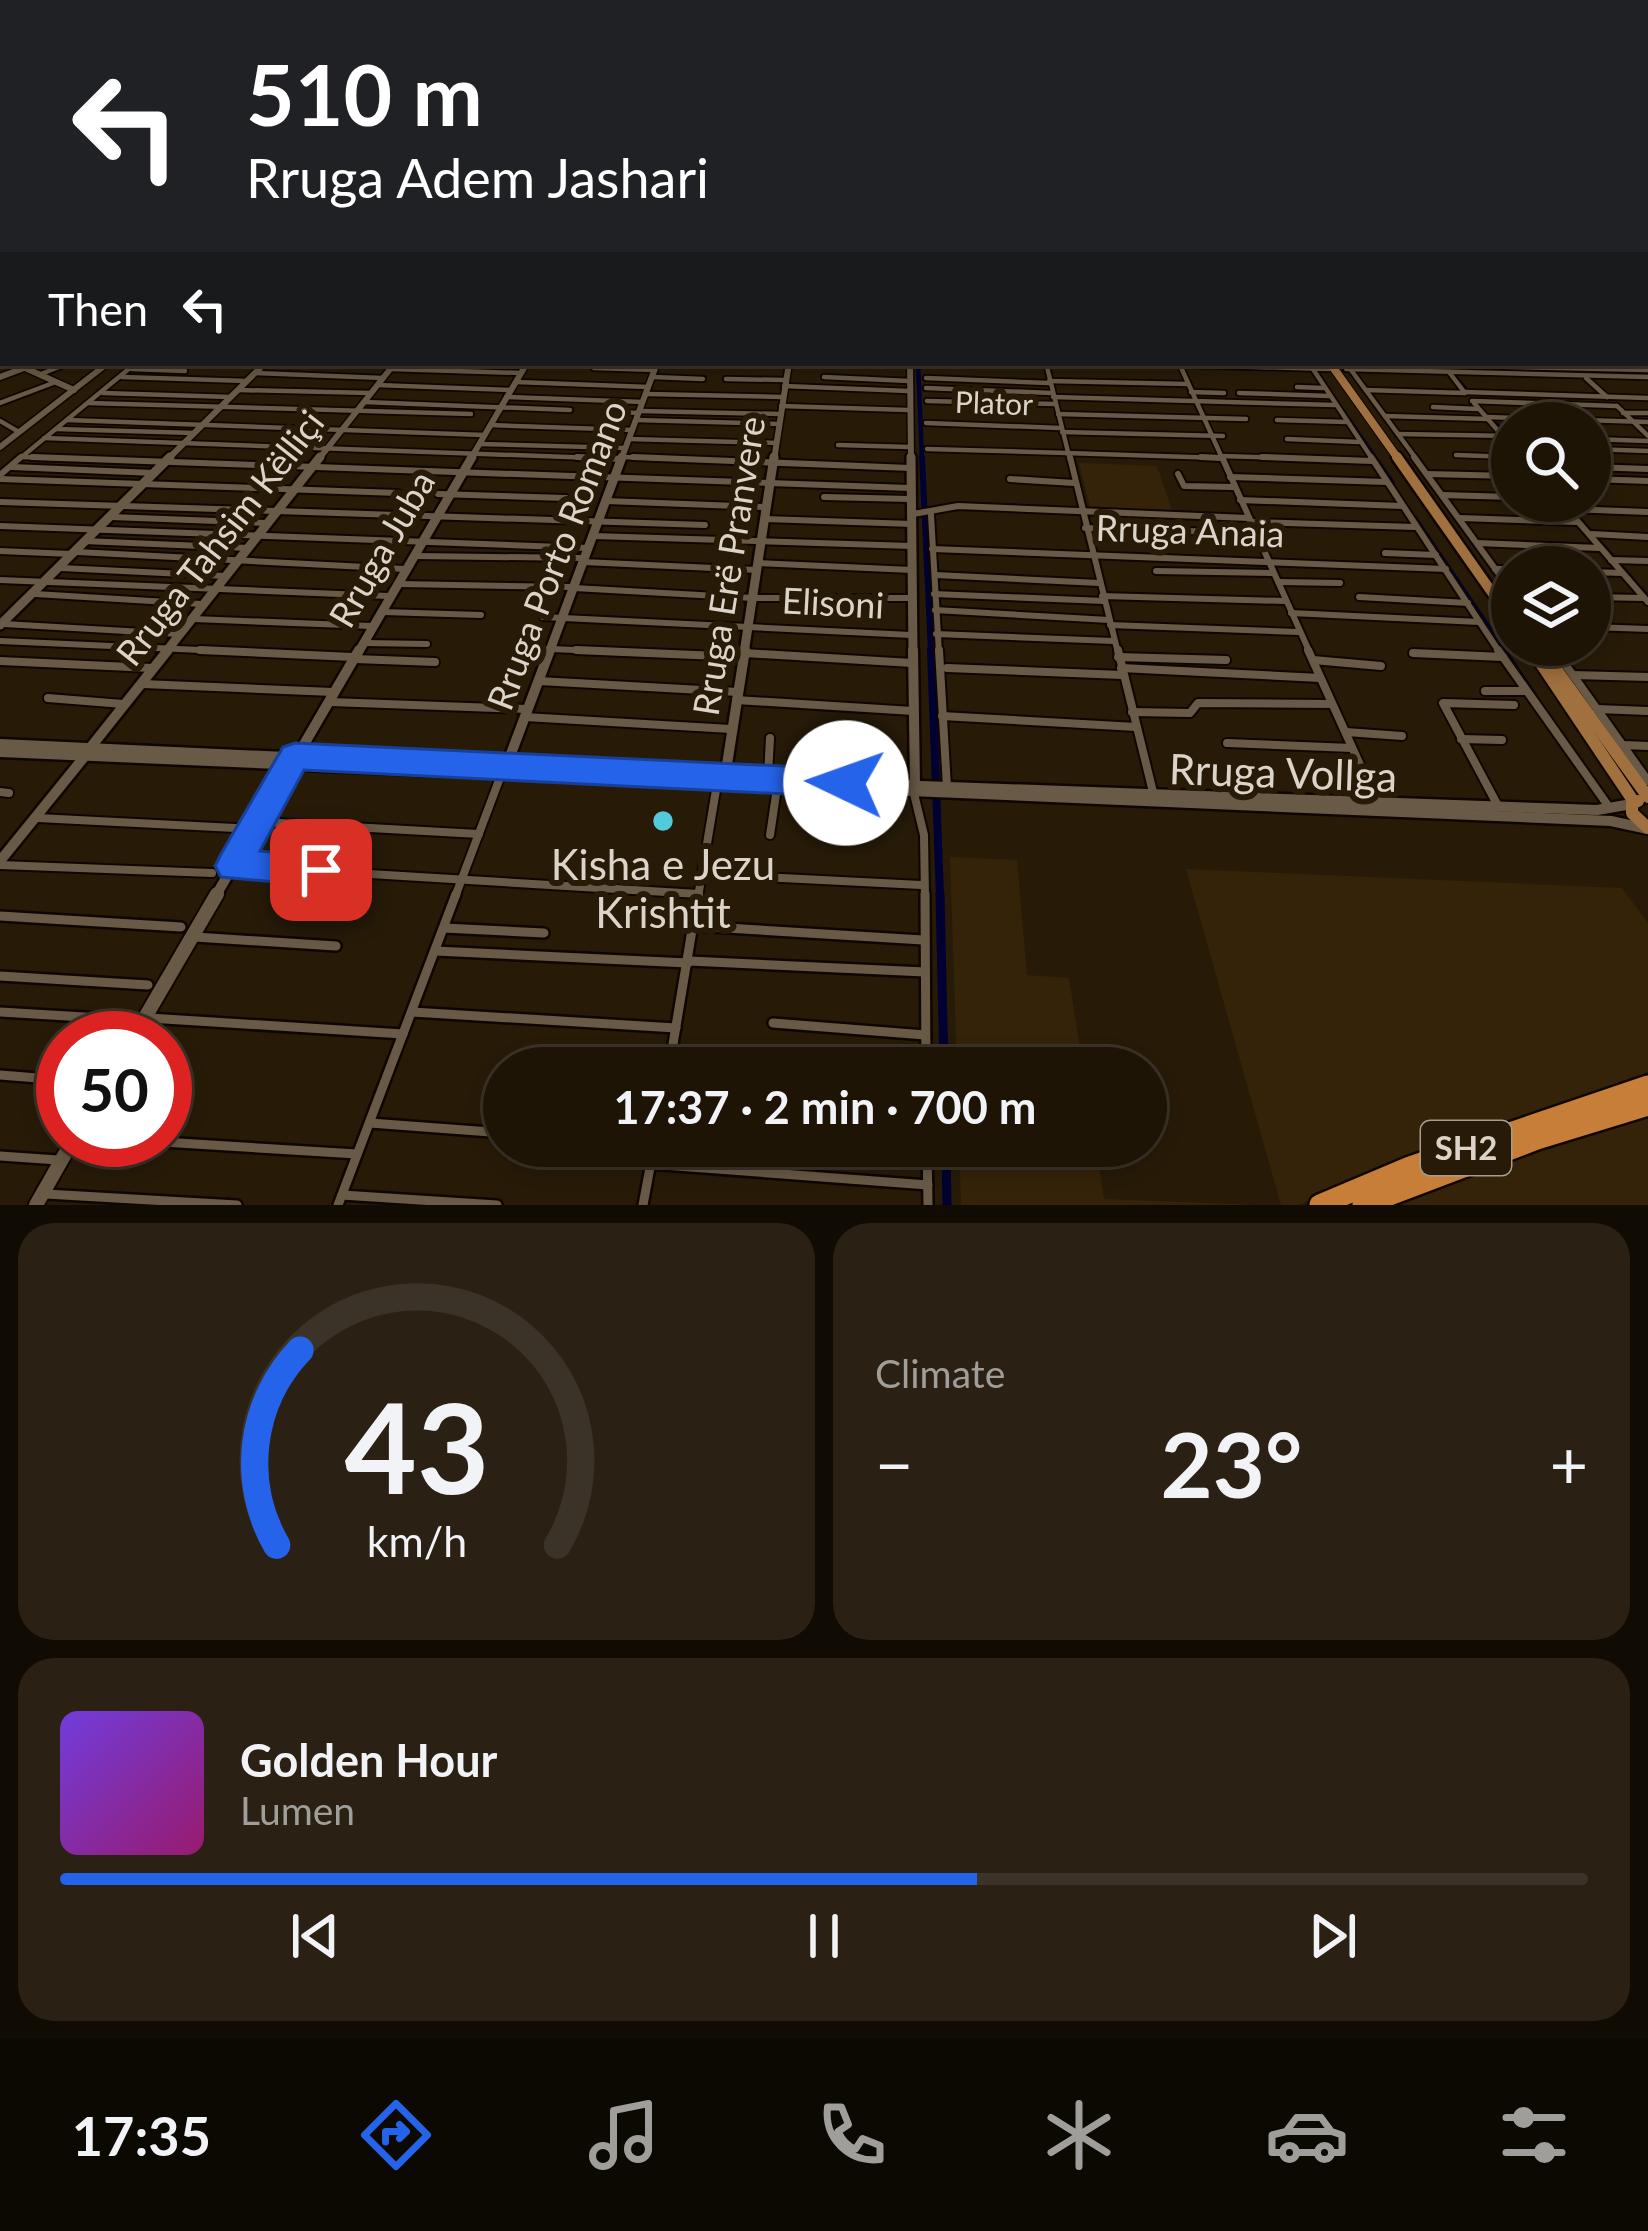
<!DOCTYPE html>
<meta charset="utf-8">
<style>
body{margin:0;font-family:Lato,sans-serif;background:#2a2114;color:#f1f3f6;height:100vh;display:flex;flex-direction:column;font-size:45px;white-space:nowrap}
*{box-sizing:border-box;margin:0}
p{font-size:39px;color:#a09e9b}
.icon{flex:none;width:66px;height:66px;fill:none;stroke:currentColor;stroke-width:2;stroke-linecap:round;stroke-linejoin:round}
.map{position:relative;height:1205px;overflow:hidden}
.drawer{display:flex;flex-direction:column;gap:18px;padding:18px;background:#100b03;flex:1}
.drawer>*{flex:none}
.top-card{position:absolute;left:0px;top:0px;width:1650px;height:366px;box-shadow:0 6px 18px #0003,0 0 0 3px #3b3328;background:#202124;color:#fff;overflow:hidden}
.controls{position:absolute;left:1491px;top:402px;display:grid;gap:24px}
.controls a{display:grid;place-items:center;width:120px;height:120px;border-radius:50%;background:#1d1406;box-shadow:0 6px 18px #0003,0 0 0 3px #3b3328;font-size:60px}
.speed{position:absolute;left:36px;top:1011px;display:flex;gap:24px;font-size:60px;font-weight:700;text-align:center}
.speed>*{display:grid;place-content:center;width:156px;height:156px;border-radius:50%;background:#1d1406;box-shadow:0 6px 18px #0003,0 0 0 3px #3b3328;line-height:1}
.speed .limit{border:18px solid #d22;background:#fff;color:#111}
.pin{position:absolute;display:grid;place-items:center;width:102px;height:102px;color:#fff;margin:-51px;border-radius:24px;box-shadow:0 6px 18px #0006}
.me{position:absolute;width:132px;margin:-66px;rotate:273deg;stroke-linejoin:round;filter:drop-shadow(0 0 9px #0008)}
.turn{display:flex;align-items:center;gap:42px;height:252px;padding:0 48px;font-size:54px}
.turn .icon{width:156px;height:156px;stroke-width:2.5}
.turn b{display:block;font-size:84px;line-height:102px}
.then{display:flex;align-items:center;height:114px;padding:0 48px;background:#0003;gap:24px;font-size:45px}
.big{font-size:90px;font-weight:700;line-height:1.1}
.drawer .widget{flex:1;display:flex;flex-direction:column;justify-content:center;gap:18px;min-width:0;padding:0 42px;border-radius:36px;background:#2a2114}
.drawer .dial{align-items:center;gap:0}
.dial svg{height:312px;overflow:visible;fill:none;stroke:#3b3328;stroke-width:7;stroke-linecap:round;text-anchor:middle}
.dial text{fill:#f1f3f6;stroke:none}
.song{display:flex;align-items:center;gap:36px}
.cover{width:144px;height:144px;border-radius:18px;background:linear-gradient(135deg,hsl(260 70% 55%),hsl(320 70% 35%))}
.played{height:12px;border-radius:6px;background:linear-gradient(90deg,#2563eb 60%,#3b3328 60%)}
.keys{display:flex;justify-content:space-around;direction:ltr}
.heat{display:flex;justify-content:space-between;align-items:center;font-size:66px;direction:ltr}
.drawer .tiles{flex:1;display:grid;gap:18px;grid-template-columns:1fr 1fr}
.widget:last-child{grid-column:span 2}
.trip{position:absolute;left:483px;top:1047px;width:684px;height:120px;border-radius:60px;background:#1d1406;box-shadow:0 6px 18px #0003,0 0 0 3px #3b3328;font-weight:700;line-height:120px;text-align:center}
.tabs{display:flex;height:192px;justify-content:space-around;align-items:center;background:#0c0802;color:#a09e9b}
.tabs .icon{width:84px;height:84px}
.tabs .on{color:#2563eb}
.tabs b{font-size:54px;color:#f1f3f6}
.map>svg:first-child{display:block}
</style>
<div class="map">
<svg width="1648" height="1205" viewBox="0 0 1648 1205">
<rect width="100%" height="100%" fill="#271b08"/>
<g fill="#342309">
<path d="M1079,463L1157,466L1173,513L1091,511Z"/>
<path d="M950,857L1017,860L1027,975L1069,978L1083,1068H957Z"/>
<path d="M1186,869L1622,888L1648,923V1072L1391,1165L1299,1205H1281Z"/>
<path d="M1648,1113V1205H1398L1477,1172Z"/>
<path d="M959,1146H1096L1104,1199L1258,1205H961Z"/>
</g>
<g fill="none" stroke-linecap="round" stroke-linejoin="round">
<g stroke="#000032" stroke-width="3">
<path d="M1246,363L1323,365"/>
<path d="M1347,366L1442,369"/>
<path d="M1446,369L1622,374"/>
<path d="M1455,376L1468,391"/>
<path d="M1334,397L1393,482"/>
<path d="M1497,424L1506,435"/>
<path d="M1416,518L1549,715"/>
<path d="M1581,520L1590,530"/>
<path d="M1596,537L1614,557"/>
<path d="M1619,563L1638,585"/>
<path d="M1641,588L1648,596"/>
</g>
<path stroke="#000032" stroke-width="4.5" d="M918,363L922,460"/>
<path stroke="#000032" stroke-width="6" d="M922,457L931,653"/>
<path stroke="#000032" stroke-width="8" d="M931,650L940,897"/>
<g stroke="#000032" stroke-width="9">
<path d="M940,894L944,1068"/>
<path d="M946,1146L947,1205"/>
</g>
<defs>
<g id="street-far3">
<path d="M664,363L683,364"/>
<path d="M1046,363L1070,460"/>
<path d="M1117,363L1329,369"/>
<path d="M1179,363L1223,460"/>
<path d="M1309,363L1373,460"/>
<path d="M1420,365L1648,370"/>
<path d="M594,368L655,370"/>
<path d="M132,369L185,371"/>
<path d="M390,369L521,373"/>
<path d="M1346,369L1648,377"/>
<path d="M1351,370L1417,460"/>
<path d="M1449,372L1465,393"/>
<path d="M255,373L383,378"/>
<path d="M41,374L69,363"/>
<path d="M122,377L247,381"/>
<path d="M653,377L703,379"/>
<path d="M824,377L909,381"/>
<path d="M926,378L1049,383"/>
<path d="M1586,378L1607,397"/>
<path d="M726,379L785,380"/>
<path d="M1049,381L1188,384"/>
<path d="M516,382L649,387"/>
<path d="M377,385L511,390"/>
<path d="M784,386L909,391"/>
<path d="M1297,387L1323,388"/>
<path d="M926,388L1052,393"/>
<path d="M238,390L371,393"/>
<path d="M1366,390L1464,393"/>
<path d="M1191,392L1224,393"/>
<path d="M1465,392L1648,398"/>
<path d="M103,393L231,397"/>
<path d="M1239,393L1329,396"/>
<path d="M647,394L782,397"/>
<path d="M506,397L643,402"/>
<path d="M1053,397L1335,405"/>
<path d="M927,401L1055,404"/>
<path d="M1472,401L1616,406"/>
<path d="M364,402L570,410"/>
<path d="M0,403L53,383"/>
<path d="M88,403L471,414"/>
<path d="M1474,403L1512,447"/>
<path d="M781,406L908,410"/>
<path d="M1617,406L1648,436"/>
<path d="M1433,407L1477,409"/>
<path d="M640,411L780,414"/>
<path d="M619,412L639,413"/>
<path d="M1623,413H1648"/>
<path d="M1058,414L1246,419"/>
<path d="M1385,416L1488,419"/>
<path d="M1486,417L1648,422"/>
<path d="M67,420L484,435"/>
<path d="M636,420L778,424"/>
<path d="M1277,420L1347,422"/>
<path d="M0,421L19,432"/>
<path d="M926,423L1060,428"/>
<path d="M490,425L633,430"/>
<path d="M56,429L195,433"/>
<path d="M1062,432L1223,436"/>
<path d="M1398,434L1512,436"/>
<path d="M44,438L622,459"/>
<path d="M629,439L777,443"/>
<path d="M1287,439L1359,442"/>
<path d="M1590,439L1648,441"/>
<path d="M479,444L625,448"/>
<path d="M838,445L910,447"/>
<path d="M927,449L1066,453"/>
<path d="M1590,449L1648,451"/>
<path d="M1066,453L1221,458"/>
<path d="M1456,455L1512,457"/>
<path d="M1220,456L1353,460"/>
<path d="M21,457L118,460"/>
<path d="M623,457L711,460"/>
<path d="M18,460L136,363"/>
</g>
<g id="street-far2">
<path d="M32,457L910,488"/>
<path d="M577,457L622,459"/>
<path d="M633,457L910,468"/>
<path d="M1070,457L1118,653"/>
<path d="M1201,457L1221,458"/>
<path d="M1222,457L1310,653"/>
<path d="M1262,457L1372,461"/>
<path d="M1371,457L1500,653"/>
<path d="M1414,457L1512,592"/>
<path d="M12,467L154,473"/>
<path d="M1590,467L1648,469"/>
<path d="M1178,474L1184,486L1233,487"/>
<path d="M1427,474L1512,476"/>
<path d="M0,475L21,457"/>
<path d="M1230,477L1387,482"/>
<path d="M0,479L398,493"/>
<path d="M1010,479L1074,483"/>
<path d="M1590,479L1648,481"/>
<path d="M438,494L566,498"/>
<path d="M1442,495L1512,497"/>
<path d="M824,497L910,499"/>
<path d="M1240,500L1402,506"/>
<path d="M606,501L764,507"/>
<path d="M1560,501L1648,602"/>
<path d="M0,502L705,525"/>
<path d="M1568,509L1648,512"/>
<path d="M913,514L958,506L1248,518"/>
<path d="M931,515L939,653"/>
<path d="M111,517L266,523"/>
<path d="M1460,518L1577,522"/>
<path d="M765,519L912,524"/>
<path d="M1250,522L1415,527"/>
<path d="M0,526L589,548"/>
<path d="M1085,528L1255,533"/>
<path d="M1592,534L1648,537"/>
<path d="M593,536L912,546"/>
<path d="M84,541L248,548"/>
<path d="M1477,543L1599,548"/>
<path d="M932,549L1446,569"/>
<path d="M0,551L71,554"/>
<path d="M77,552L405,569"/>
<path d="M1385,553L1436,555"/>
<path d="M416,556L583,558"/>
<path d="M1611,560L1648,561"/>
<path d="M583,562L757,570"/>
<path d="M758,563L912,570"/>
<path d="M61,568L225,576"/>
<path d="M1495,569H1512"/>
<path d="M1156,571L1273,573"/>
<path d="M1590,572L1622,573"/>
<path d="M935,575L1099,583"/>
<path d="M0,580L388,596"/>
<path d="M1279,582L1340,583"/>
<path d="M399,584L572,587"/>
<path d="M574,588L753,598H912"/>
<path d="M35,594L201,604"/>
<path d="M934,594L1104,601"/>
<path d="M1102,596L1285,601"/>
<path d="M1359,597L1468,603"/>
<path d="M1590,597L1644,598"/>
<path d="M935,610L1109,620"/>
<path d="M383,612L481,615"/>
<path d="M1291,613L1479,622"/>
<path d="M543,617L911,635"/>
<path d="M194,619L371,626"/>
<path d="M4,624L178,634"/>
<path d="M1110,625L1298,632"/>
<path d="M1590,627L1648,629"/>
<path d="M936,634L1113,641"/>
<path d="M0,641L266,653"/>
<path d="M365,643L427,644"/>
<path d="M1551,645L1557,653"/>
<path d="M551,649L648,653"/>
</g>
<g id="street-far1">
<path d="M200,650L353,657"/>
<path d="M576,650L743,657"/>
<path d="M939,650L947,787"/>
<path d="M1118,650L1153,792"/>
<path d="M1308,650L1376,800"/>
<path d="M1498,650L1609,807"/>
<path d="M1555,650L1648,781"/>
<path d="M745,653L912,663"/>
<path d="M1413,653L1503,657"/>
<path d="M1118,657L1226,660"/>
<path d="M355,659L435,662"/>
<path d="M1313,660L1381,666"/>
<path d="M0,661L152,668"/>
<path d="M947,668L1122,675"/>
<path d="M1121,668L1320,678"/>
<path d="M1573,675L1648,677"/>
<path d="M539,681L738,692"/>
<path d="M143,684L333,692"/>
<path d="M1485,691H1525"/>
<path d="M48,698L123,704"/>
<path d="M736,700L913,711"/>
<path d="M330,702L527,709"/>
<path d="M1597,709L1648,711"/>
<path d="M1132,712L1190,713L1198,703L1332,704"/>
<path d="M942,716L1136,727"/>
<path d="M525,717L731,729"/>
<path d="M1346,732L1402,736"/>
<path d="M1461,739L1502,740"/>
<path d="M1227,743L1352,748"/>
<path d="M1623,745L1648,746"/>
<path d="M768,776L770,738"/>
<path d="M846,780L847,742"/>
<path d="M0,792L9,793"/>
<path d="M914,794L924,835L925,897"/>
<path d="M1497,804L1443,703L1514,705"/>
<path d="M38,818L235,828"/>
<path d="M261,822L479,834"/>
<path d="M770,835L777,788"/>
<path d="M0,865L212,873"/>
<path d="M236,866L699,894"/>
<path d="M703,874L921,885"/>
<path d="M455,897L501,775"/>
<path d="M698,897L717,784"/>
</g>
<g id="street">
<path d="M925,894L926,1068"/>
<path d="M0,916L181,927"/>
<path d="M694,926L923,940"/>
<path d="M444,928L544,933"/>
<path d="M195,937L336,946"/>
<path d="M435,951L688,963"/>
<path d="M689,961L925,972"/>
<path d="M0,976L148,985"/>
<path d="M0,1012L101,1018"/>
<path d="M412,1012L676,1028"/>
<path d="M149,1018L403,1034"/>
<path d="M773,1023L925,1035"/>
<path d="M669,1068L698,894"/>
<path d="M0,1075L63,1080"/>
<path d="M165,1090H179"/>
<path d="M370,1123L504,1133"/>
<path d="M130,1140L357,1154"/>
<path d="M927,1146L928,1205"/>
<path d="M0,1156L58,1160"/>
<path d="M650,1164L928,1185"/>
<path d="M46,1194L237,1205"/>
<path d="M342,1195L497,1205"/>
<path d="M338,1205L456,894"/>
<path d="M643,1205L654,1146"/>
</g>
<g id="secondary-far3">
<path d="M14,363L74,390"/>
<path d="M910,363L911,460"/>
<path d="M0,377L24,368"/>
<path d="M0,447L108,363"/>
<path d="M167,460L265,363"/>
<path d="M318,460L395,363"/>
<path d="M470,460L527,363"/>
<path d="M621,460L657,363"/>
<path d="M774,460L789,363"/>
</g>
<g id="secondary-far2">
<path d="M911,457L913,653"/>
<path d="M0,625L170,457"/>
<path d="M165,653L320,457"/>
<path d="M358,653L472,457"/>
<path d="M549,653L622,457"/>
<path d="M744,653L774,457"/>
</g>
<g id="secondary-far1">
<path d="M913,650L915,786"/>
<path d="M0,744L921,786L1597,810L1632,804"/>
<path d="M90,748L168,650"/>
<path d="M0,752L1611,821L1648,829"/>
<path d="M506,767L550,650"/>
<path d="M725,777L745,650"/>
<path d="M0,861L85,756"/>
<path d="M215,897L359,650"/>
</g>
<g id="secondary">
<path d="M133,1038L217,894"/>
<path d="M36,1205L73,1140"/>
</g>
<path id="primary-far2" d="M1330,363L1399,460"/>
<g id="primary-far1">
<path d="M1397,457L1512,621"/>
<path d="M1529,645L1534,653"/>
<path d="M1538,645L1544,653"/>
</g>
<g id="primary">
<path d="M1532,650L1634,802"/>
<path d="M1542,650L1648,797"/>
<path d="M1638,801L1632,804V813L1648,828"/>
</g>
<g id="highway">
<path d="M1320,1205L1410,1167L1648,1086"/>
<path d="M1363,1205L1537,1139L1648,1105"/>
</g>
</defs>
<use href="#street-far3" stroke="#100600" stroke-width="8"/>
<use href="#street-far2" stroke="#100600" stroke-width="10"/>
<use href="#street-far1" stroke="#100600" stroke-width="12"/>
<use href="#street" stroke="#100600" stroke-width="14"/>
<use href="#secondary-far3" stroke="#100600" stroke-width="9"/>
<use href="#secondary-far2" stroke="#100600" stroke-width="14"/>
<use href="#secondary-far1" stroke="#100600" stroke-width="15"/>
<use href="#secondary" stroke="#100600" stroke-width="18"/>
<use href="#primary-far2" stroke="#100600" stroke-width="10"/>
<use href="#primary-far1" stroke="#100600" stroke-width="15"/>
<use href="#primary" stroke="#100600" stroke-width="16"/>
<use href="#highway" stroke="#100600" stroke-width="26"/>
<use href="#street-far3" stroke="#685a46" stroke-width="4.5"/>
<use href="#street-far2" stroke="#685a46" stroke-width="6"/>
<use href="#street-far1" stroke="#685a46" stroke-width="8"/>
<use href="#street" stroke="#685a46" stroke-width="9"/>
<use href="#secondary-far3" stroke="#685a46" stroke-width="6"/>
<use href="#secondary-far2" stroke="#685a46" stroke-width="9"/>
<use href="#secondary-far1" stroke="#685a46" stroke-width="10"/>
<use href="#secondary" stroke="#685a46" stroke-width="14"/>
<use href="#primary-far2" stroke="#a0703e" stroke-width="8"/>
<use href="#primary-far1" stroke="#a0703e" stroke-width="10"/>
<use href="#primary" stroke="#a0703e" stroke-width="12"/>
<use href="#highway" stroke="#c67e38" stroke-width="21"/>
</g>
<linearGradient id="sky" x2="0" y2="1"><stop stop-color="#150f04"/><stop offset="0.53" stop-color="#413f3d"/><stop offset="1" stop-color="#413f3d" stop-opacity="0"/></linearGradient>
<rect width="1648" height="355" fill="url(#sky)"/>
<path fill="#2563eb" stroke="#184099" stroke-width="3" d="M295,743L846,769L857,773L862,783L857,793L846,797L304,770L260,851L334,859L339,870L334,881L321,886L221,877L215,866L221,854L283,747Z"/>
<circle fill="#53cadc" stroke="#271b08" stroke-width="4.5" cx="663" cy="821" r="12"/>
<g text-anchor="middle" stroke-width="12" stroke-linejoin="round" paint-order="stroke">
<g font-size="30" fill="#ddd4c9" stroke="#271b08">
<text transform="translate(994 404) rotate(2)" y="10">Plator</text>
</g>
<rect fill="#271b08" stroke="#a69c8f" stroke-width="3" x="1421" y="1121" width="90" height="54" rx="9"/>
<g font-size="33" font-weight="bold" fill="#ddd4c9">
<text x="1466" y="1160">SH2</text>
</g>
<g font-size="36" fill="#ddd4c9" stroke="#271b08">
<text transform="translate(1190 531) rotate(2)" y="13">Rruga Anaia</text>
<text transform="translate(220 538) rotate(-52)" y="13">Rruga Tahsim Këlliçi</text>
<text transform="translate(382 549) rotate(-60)" y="13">Rruga Juba</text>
<text transform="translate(557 555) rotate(-69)" y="13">Rruga Porto Romano</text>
<text transform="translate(729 566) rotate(-81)" y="13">Rruga Erë Pranvere</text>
<text transform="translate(833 603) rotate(3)" y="13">Elisoni</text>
</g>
<g font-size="42" fill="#ddd4c9" stroke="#271b08">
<text transform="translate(1283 773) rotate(2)" y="15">Rruga Vollga</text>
</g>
<g font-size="42" fill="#ddd4c9" stroke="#271b08">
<text x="663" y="880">Kisha e Jezu<tspan x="663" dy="48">Krishtit</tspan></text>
</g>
</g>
</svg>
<div class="controls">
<a><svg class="icon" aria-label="search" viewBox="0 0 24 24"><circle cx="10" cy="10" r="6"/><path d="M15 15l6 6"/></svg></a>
<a><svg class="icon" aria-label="layers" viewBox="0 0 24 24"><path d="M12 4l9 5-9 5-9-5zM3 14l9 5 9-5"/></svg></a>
</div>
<div class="speed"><div class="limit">50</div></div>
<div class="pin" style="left:321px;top:870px;background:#d93025"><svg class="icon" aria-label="arrive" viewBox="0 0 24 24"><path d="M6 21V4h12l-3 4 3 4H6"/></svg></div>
<svg class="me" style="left:846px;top:783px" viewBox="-20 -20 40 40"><circle r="19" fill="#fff"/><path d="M0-13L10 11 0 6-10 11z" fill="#2563eb"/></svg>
<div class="trip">17:37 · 2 min · 700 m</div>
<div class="top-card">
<div class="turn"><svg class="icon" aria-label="left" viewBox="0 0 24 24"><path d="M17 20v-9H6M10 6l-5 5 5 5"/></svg><div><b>510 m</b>Rruga Adem Jashari</div></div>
<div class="then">Then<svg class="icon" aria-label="left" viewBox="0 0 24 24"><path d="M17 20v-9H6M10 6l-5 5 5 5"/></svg></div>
</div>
</div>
<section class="drawer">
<div class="tiles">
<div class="widget dial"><svg viewBox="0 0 100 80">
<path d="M14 69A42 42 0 1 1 86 69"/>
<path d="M14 69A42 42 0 0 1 20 19" stroke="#2563eb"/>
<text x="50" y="56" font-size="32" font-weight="700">43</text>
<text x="50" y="72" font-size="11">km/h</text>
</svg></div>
<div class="widget"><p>Climate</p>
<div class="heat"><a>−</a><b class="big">23°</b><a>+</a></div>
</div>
<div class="widget">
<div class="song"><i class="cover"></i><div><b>Golden Hour</b><p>Lumen</p></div></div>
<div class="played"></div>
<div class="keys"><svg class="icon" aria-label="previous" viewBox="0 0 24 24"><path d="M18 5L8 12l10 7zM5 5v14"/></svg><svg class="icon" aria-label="pause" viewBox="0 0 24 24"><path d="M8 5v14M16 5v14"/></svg><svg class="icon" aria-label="next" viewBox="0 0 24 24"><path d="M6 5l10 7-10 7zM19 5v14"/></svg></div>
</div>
</div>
</section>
<nav class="tabs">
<b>17:35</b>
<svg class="icon on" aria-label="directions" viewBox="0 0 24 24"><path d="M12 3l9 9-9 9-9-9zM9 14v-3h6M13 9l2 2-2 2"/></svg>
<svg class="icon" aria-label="music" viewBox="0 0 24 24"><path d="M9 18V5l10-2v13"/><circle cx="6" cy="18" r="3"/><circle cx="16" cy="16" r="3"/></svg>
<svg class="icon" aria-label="phone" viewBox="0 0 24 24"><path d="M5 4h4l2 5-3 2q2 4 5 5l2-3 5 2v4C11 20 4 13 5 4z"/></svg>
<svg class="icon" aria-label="climate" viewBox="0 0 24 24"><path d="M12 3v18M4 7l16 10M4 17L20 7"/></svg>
<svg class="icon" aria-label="car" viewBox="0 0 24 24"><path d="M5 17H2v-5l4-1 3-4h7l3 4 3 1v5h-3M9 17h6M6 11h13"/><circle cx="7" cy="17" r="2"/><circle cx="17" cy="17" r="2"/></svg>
<svg class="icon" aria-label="filters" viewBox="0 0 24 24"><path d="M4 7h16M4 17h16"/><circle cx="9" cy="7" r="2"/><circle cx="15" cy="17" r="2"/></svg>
</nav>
